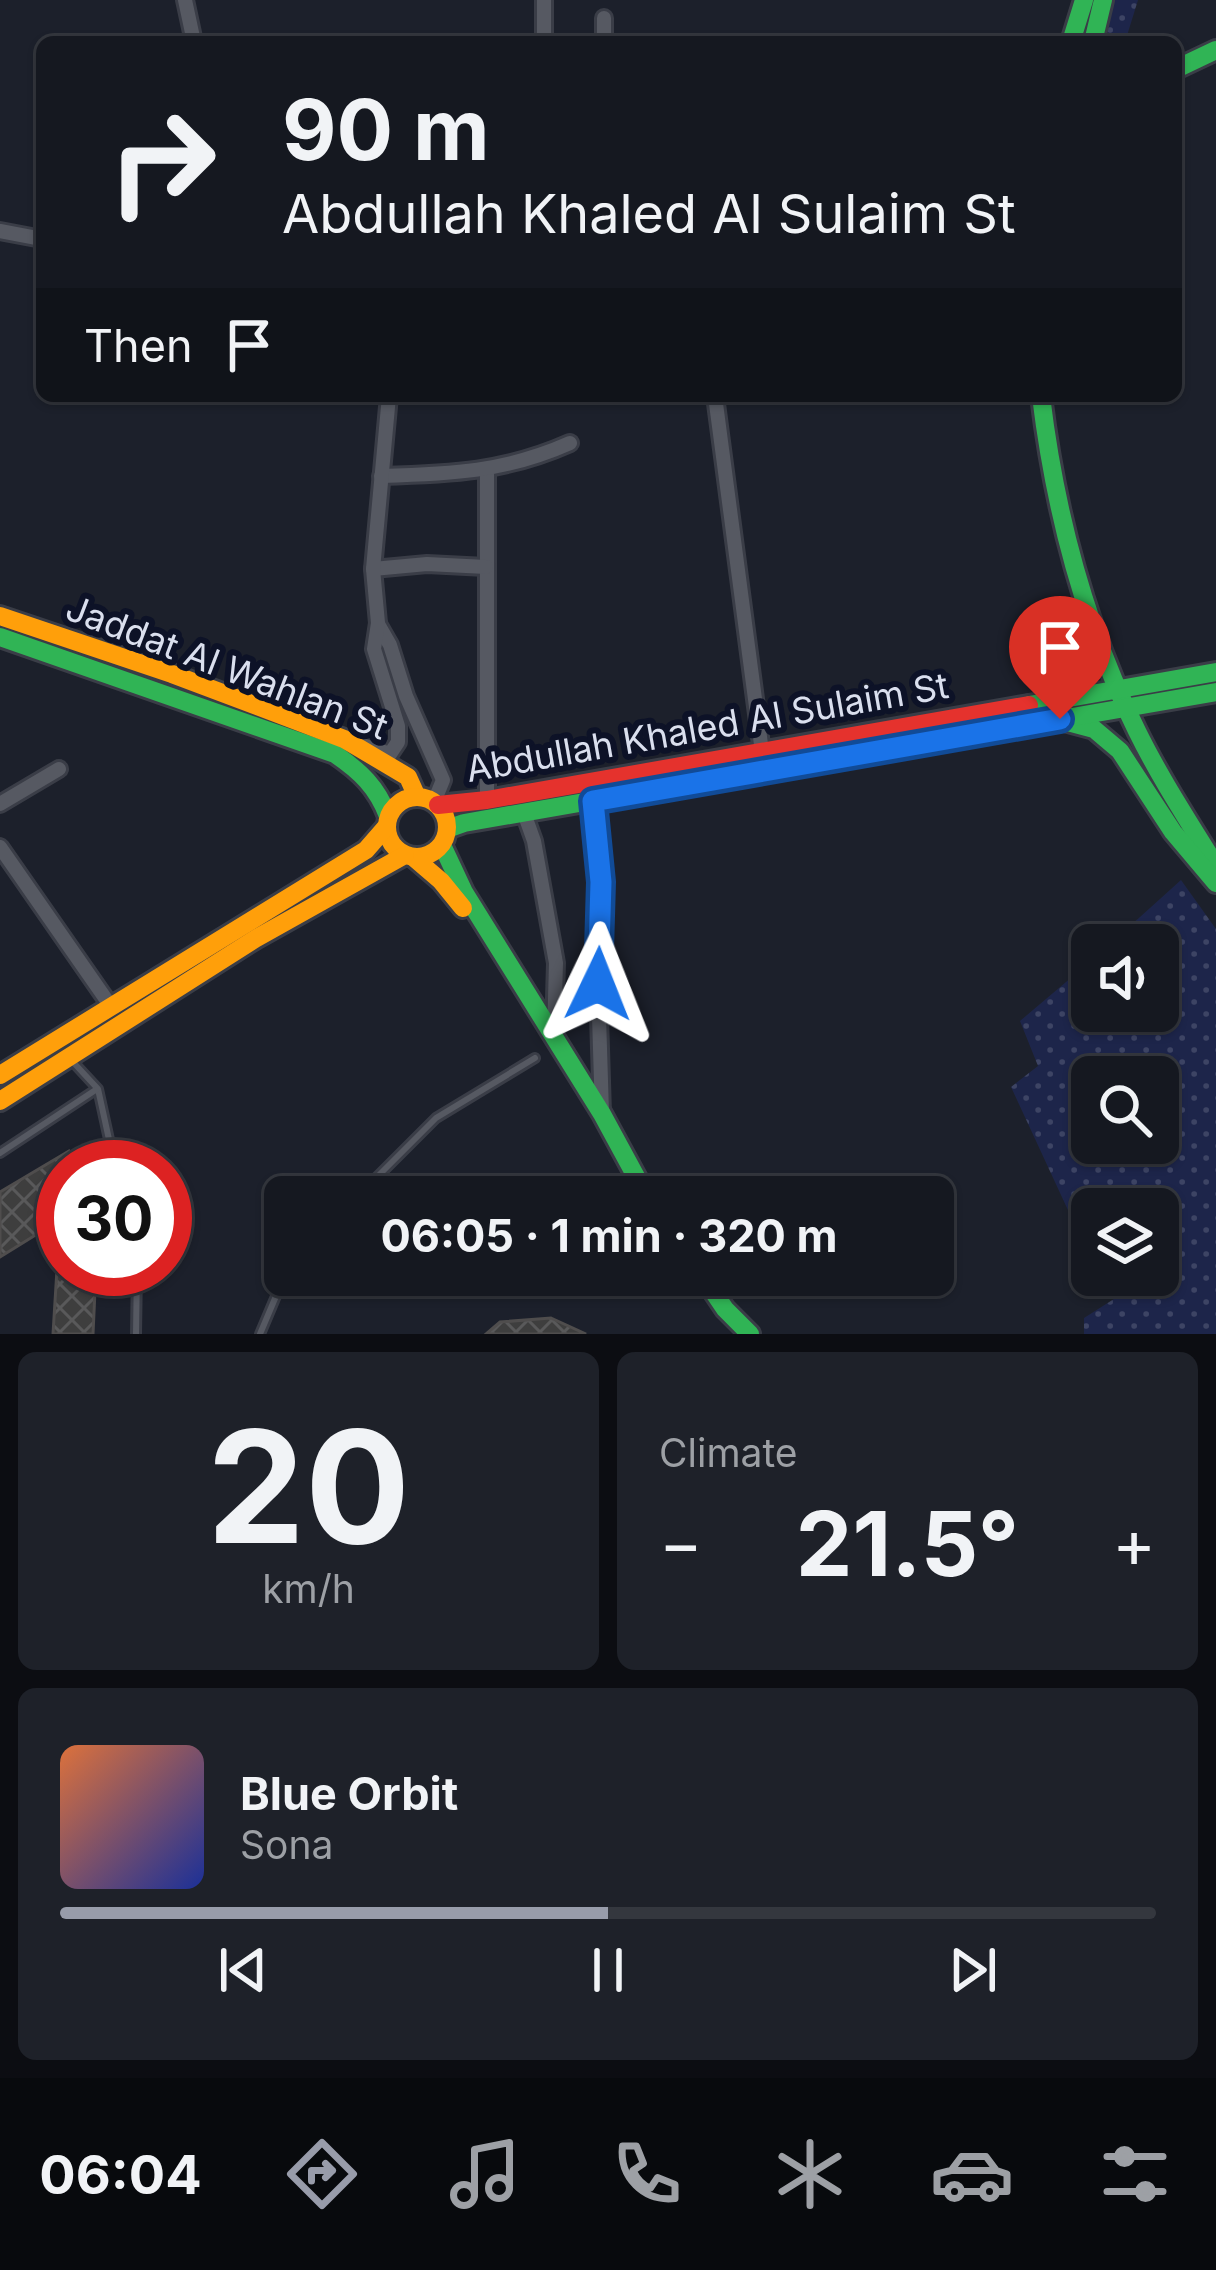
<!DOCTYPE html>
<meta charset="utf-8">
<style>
body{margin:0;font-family:Inter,sans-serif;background:#1e2129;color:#f1f3f6;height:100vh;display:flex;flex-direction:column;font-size:45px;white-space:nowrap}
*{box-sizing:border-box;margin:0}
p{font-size:39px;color:#9da0a5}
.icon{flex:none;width:66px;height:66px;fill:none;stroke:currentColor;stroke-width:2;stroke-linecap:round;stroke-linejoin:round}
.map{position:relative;height:1334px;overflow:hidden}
.panel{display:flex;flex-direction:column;gap:18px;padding:18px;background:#0c0d12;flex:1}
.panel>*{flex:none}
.banner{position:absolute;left:36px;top:36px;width:1146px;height:366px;border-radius:18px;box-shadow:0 3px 9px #0004,0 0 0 3px #34373e;background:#151820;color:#f1f3f6;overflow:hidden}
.tools{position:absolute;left:1071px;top:924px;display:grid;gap:24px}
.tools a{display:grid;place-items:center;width:108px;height:108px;border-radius:18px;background:#151820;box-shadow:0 3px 9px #0004,0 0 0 3px #34373e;font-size:60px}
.speed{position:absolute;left:36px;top:1140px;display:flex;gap:24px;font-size:60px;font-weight:700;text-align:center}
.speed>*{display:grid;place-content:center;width:156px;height:156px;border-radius:50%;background:#151820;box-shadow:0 3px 9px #0004,0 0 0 3px #34373e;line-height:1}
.speed .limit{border:18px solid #d22;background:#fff;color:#111}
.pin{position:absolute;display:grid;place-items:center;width:102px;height:102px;color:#fff;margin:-123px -51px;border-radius:50% 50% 50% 0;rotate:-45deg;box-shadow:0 0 12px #0007}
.pin .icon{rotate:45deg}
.me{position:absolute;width:132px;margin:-66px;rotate:2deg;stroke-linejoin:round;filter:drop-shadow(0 0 9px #0008)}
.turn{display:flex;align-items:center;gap:42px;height:252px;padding:0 48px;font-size:54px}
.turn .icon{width:156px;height:156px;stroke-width:2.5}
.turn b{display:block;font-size:84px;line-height:102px}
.then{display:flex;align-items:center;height:114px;padding:0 48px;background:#0003;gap:24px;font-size:45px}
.big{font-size:90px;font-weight:700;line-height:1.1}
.panel .card{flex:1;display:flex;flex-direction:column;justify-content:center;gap:18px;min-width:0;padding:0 42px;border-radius:18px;background:#1e2129}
.panel .dial{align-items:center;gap:0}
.dial b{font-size:156px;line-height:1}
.song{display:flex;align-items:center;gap:36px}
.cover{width:144px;height:144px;border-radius:18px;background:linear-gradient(135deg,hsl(20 70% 55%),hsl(230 70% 35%))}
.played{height:12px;border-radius:6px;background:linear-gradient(90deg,#989caa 50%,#34373e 50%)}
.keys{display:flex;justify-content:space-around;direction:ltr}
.heat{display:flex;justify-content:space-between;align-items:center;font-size:66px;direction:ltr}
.panel .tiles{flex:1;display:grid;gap:18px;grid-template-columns:1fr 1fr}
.card:last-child{grid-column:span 2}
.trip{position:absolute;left:264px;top:1176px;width:690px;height:120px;border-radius:18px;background:#151820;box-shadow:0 3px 9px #0004,0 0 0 3px #34373e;font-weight:700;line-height:120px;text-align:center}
.dock{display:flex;height:192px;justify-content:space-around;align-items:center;background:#080a0d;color:#9da0a5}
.dock .icon{width:84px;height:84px}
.dock .current{color:#989caa}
.dock b{font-size:54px;color:#f1f3f6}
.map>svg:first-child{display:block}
</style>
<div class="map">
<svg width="1216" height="1334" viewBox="0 0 1216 1334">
<defs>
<pattern id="grass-dots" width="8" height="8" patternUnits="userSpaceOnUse" patternTransform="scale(3)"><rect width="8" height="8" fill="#1d254a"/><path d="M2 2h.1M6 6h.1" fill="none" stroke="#3d4464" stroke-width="1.8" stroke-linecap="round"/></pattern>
<pattern id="building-cross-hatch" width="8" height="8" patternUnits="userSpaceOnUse" patternTransform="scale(3)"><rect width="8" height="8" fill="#3e3e3e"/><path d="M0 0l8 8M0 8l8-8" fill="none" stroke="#59595a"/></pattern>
</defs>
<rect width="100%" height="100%" fill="#1c202b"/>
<g fill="url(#grass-dots)" fill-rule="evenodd">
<path d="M1111,0H1138L1125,42H1099Z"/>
<path d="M1181,880L1216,929V1334H1084V1318L1136,1285L1130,1275H1099H1158V1209H1092V1262L1011,1087L1038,1066L1020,1021L1092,960V1011H1158V945H1109ZM1092,1077H1158V1143H1092Z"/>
</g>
<g fill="url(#building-cross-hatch)" stroke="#4f4d4d" stroke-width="3">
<path d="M69,1151L79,1167H63V1218L0,1257V1192Z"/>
<path d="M57,1269H96L93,1334H53Z"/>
<path d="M551,1318L586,1334H486L500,1322Z"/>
</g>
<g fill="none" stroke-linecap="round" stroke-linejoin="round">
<defs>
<g id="lane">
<path d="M73,1062L98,1089L115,1167"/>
<path d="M0,1153L97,1089"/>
<path d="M357,1197L436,1118L535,1058"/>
<path d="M136,1334L137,1269"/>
<path d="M260,1334L279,1289L291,1275"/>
</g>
<g id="street">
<path d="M185,0L194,42"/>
<path d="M544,0V42"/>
<path d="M604,18V42"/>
<path d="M0,231L42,239"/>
<path d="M715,396L762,752"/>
<path d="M487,470V800"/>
<path d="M381,476C451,474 505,472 570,443"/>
<path d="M373,569L427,564L486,567"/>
<path d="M378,624L390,645L406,696L443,780L434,802"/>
<path d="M365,746L390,754L398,742V726L374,649L378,623L373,569L389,396"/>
<path d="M593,801L601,882L598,984L602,1113"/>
<path d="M0,804L59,769"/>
<path d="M524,813L534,841L556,963L554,1035"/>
<path d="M0,847L110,1005"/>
</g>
<g id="fast">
<path d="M1071,42L1084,0"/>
<path d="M1093,42L1103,0"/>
<path d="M1176,69L1216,50"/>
<path d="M1041,396C1055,512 1085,626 1137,731C1160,778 1189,822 1216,866"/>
<path d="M0,637L335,754C360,771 377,787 388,816"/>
<path d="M1062,697L1081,671L1088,619"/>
<path d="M1029,705L1216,672"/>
<path d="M1064,721L1094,729L1120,751L1173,832L1216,883"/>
<path d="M447,829L464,823L1216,692"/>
<path d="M442,845L464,892L602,1114L647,1197"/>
<path d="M702,1275L725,1309L750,1334"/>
</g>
<g id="slow">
<path d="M0,616L172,674L344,739L408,777L417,797"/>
<circle cx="417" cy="827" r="30"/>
<path d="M413,857L441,881L463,908"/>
<path d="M0,1075L366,850L386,827"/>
<path d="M0,1101L255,939L405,855"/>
</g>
<path id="jam" d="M438,805L487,800L1029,705"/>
</defs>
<use href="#lane" stroke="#3a3d47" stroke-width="12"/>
<use href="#street" stroke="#3a3d47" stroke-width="20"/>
<use href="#fast" stroke="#3a3d47" stroke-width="24"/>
<use href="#slow" stroke="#3a3d47" stroke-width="24"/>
<use href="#jam" stroke="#3a3d47" stroke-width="24"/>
<use href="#lane" stroke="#565962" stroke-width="6"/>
<use href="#street" stroke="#565962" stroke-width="14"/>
<use href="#fast" stroke="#30b455" stroke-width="18"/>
<use href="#slow" stroke="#ff9f0a" stroke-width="18"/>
<use href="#jam" stroke="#e5322d" stroke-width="18"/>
</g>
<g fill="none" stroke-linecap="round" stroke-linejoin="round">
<defs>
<path id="route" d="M598,984L601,882L593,801L1060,719"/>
</defs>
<use href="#route" stroke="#114b97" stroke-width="30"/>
<use href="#route" stroke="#1a73e8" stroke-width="21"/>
</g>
<g text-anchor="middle" stroke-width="12" stroke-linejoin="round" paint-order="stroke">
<g font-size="36" fill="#dadfee" stroke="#0d1227">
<text transform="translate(227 667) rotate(21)" y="13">Jaddat Al Wahlan St</text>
<text transform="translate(707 727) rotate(-10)" y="13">Abdullah Khaled Al Sulaim St</text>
</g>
</g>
</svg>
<div class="tools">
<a><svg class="icon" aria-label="sound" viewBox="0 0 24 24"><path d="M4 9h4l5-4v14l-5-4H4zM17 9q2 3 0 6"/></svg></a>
<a><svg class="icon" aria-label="search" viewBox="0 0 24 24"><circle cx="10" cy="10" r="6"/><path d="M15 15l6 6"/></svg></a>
<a><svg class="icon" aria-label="layers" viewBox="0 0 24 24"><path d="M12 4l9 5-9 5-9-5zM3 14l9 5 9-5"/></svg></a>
</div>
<div class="speed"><div class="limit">30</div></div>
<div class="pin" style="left:1060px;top:719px;background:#d93025"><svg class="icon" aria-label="arrive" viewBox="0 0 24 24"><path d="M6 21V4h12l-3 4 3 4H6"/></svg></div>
<svg class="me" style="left:598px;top:984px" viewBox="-20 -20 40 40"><path d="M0-17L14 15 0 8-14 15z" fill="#1a73e8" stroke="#fff" stroke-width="4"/></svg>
<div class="trip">06:05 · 1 min · 320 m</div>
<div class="banner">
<div class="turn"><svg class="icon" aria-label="right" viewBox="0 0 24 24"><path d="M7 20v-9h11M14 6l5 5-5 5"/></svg><div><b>90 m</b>Abdullah Khaled Al Sulaim St</div></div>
<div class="then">Then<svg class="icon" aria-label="arrive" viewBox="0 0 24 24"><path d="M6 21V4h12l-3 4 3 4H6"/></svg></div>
</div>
</div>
<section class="panel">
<div class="tiles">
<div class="card dial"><b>20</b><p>km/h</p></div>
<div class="card"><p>Climate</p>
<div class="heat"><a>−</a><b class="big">21.5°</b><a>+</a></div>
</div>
<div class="card">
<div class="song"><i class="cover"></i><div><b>Blue Orbit</b><p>Sona</p></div></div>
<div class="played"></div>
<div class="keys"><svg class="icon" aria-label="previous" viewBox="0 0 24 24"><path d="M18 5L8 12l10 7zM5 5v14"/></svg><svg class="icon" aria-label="pause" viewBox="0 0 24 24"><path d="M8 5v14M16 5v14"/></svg><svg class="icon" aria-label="next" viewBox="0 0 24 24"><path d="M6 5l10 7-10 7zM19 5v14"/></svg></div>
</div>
</div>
</section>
<nav class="dock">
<b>06:04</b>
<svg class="icon current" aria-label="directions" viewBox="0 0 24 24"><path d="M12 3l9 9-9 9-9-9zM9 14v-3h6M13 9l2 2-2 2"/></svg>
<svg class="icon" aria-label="music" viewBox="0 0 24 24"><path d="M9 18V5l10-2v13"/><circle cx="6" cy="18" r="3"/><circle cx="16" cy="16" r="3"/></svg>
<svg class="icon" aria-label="phone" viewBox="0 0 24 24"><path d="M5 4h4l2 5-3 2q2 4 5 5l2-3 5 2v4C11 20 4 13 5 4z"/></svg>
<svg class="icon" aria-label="climate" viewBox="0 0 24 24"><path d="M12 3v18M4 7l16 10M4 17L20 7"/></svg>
<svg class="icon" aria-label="car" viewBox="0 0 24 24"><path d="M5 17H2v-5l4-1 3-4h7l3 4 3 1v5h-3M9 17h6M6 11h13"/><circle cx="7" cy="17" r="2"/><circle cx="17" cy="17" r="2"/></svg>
<svg class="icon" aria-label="filters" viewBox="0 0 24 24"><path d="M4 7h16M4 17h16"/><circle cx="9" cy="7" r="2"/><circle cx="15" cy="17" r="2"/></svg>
</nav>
